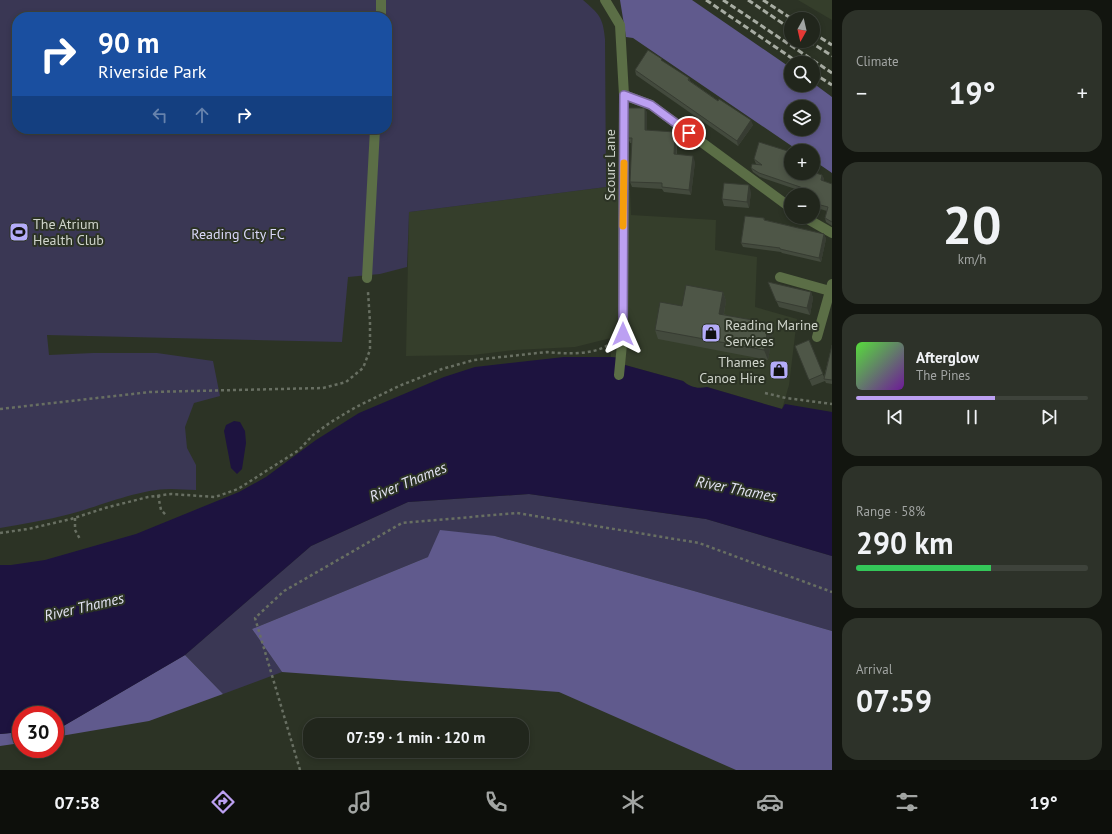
<!DOCTYPE html>
<meta charset="utf-8">
<style>
body{margin:0;font-family:"PT Sans",sans-serif;background:#2d3229;color:#f1f3f6;height:100vh;display:flex;flex-direction:column;font-size:15px;white-space:nowrap}
*{box-sizing:border-box;margin:0}
p{font-size:13px;color:#a2a5a3}
.icon{flex:none;width:22px;height:22px;fill:none;stroke:currentColor;stroke-width:2;stroke-linecap:round;stroke-linejoin:round}
.map{position:relative;flex:1;overflow:hidden}
.panel{display:flex;flex-direction:column;gap:10px;padding:10px;background:#12150f;width:280px}
.panel>*{flex:none}
.banner{position:absolute;left:12px;top:12px;width:380px;height:122px;border-radius:16px;box-shadow:0 2px 6px #0003,0 0 0 1px #3e433b;background:#1a4fa0;color:#fff;overflow:hidden}
.needle{width:26px;rotate:188deg}
.controls{position:absolute;left:784px;top:12px;display:grid;gap:8px}
.controls a{display:grid;place-items:center;width:36px;height:36px;border-radius:50%;background:#21261c;box-shadow:0 2px 6px #0003,0 0 0 1px #3e433b;font-size:20px}
.speed{position:absolute;left:12px;top:706px;display:flex;gap:8px;font-size:20px;font-weight:700;text-align:center}
.speed>*{display:grid;place-content:center;width:52px;height:52px;border-radius:50%;background:#21261c;box-shadow:0 2px 6px #0003,0 0 0 1px #3e433b;line-height:1}
.speed .limit{border:6px solid #d22;background:#fff;color:#111}
.pin{position:absolute;display:grid;place-items:center;width:34px;height:34px;color:#fff;margin:-17px;border:2px solid #fff;border-radius:50%;box-shadow:0 1px 4px #0007}
.me{position:absolute;width:44px;margin:-22px;rotate:0deg;stroke-linejoin:round;filter:drop-shadow(0 0 3px #0008)}
.turn{display:flex;align-items:center;gap:14px;height:84px;padding:0 20px;font-size:18px}
.turn .icon{width:52px;height:52px;stroke-width:2.5}
.turn b{display:block;font-size:28px;line-height:34px}
.lanes{display:flex;align-items:center;height:38px;padding:0 20px;background:#0003;justify-content:center;gap:20px;direction:ltr}
.lanes .off{opacity:.35}
.big{font-size:30px;font-weight:600;line-height:1.1}
.panel .tile{flex:1;display:flex;flex-direction:column;justify-content:center;gap:6px;min-width:0;padding:0 14px;border-radius:16px;background:#2d3229}
.panel .dial{align-items:center;gap:0}
.dial b{font-size:52px;line-height:1}
.song{display:flex;align-items:center;gap:12px}
.cover{width:48px;height:48px;border-radius:6px;background:linear-gradient(135deg,hsl(110 70% 55%),hsl(280 70% 35%))}
.played{height:4px;border-radius:2px;background:linear-gradient(90deg,#bca0f2 60%,#3e433b 60%)}
.keys{display:flex;justify-content:space-around;direction:ltr}
.heat{display:flex;justify-content:space-between;align-items:center;font-size:22px;direction:ltr}
.charge{height:6px;border-radius:3px;background:linear-gradient(90deg,#34c759 58%,#3e433b 0)}
.trip{position:absolute;left:303px;top:718px;width:226px;height:40px;border-radius:16px;background:#21261c;box-shadow:0 2px 6px #0003,0 0 0 1px #3e433b;font-weight:600;line-height:40px;text-align:center}
.tabs{display:flex;height:64px;justify-content:space-around;align-items:center;background:#0d0f0b;color:#a2a5a3}
.tabs .icon{width:28px;height:28px}
.tabs .current{color:#bca0f2}
.tabs b{font-size:18px;color:#f1f3f6}
main{display:flex;flex:1;min-height:0}
.map>svg:first-child{display:block}
</style>
<main>
<div class="map">
<svg width="832" height="770" viewBox="0 0 832 770">
<rect width="100%" height="100%" fill="#2c3325"/>
<g fill="#353e2b">
<path d="M798,0H832V20Z"/>
<path d="M606,187L630,190L631,215L716,220L715,250L757,257L755,307L797,319L789,385L782,409L707,387L700,389L689,386L683,381L625,365L620,358L611,357V338L575,347L515,350L473,355L406,356L409,212Z"/>
</g>
<g fill="#3a3754" fill-rule="evenodd">
<path d="M0,0H583C599,14 603,17 605,39L606,187L409,212L407,267L380,274L348,277L342,342L47,335L49,355L93,353H157L213,361L220,396L194,403L185,427L187,448L196,465V490C187,490 179,489 171,489C138,489 101,506 70,514C47,520 23,524 0,528ZM17,17H387V129H17Z"/>
<path d="M529,494L706,519L832,556V631L694,591L495,536L428,557L252,629L282,672L223,694L185,655L311,546L408,502Z"/>
</g>
<g fill="#605a8d" fill-rule="evenodd">
<path d="M620,0H692L791,68V85H813V83L832,97V173L813,160V151H799L633,38L626,37ZM791,107H813V129H791Z"/>
<path d="M440,530L495,536L694,591L832,631V770H736L559,692L282,672L252,629L428,557Z"/>
<path d="M185,655L223,694L149,721L55,737V728H60Z"/>
<path d="M21,732V743L0,746V734Z"/>
</g>
<g fill="#1d133f">
<path d="M564,357H611L620,358L625,365L683,381C690,387 697,389 707,387L782,409L785,404L832,412V556L706,519L529,494L408,502L311,546L185,655L60,728H55V715H21V732L0,734V565H11L45,560L136,534L239,492L266,477L316,440L359,413L444,377L475,367Z"/>
<path d="M234,421L240,422L245,431L246,443L242,469L237,474L231,468L224,431L226,425Z"/>
</g>
<g fill="none" stroke-linecap="round" stroke-linejoin="round">
<g stroke="#686f62" stroke-width="2.5" stroke-dasharray="3 3" stroke-linecap="butt">
<path d="M765,393L786,398L832,404"/>
<path d="M0,409L150,392L323,388L346,382L363,368L370,350V322L368,292"/>
<path d="M158,495L161,510L166,515"/>
<path d="M75,518V530L80,539"/>
<path d="M0,533L28,529L71,519L105,508L148,497L171,494L215,497L238,489L299,450L313,435L331,422L356,407L399,386L442,369L474,360L547,352C565,354 593,355 608,345"/>
<path d="M300,770L255,618L284,591L402,523L517,513L699,543L832,592"/>
</g>
<g stroke="#5b6e46" stroke-width="10">
<path d="M605,0L620,25L624,95L623,334L619,375"/>
<path d="M381,17V0"/>
<path d="M624,95L651,105L791,208"/>
<path d="M804,217L832,233"/>
<path d="M780,277L830,291"/>
<path d="M367,278L375,129"/>
<path d="M817,337L832,284"/>
</g>
<g stroke="#a7aca2" stroke-width="3" stroke-dasharray="6 3" stroke-linecap="butt">
<path d="M706,0L799,63"/>
<path d="M723,0L832,73"/>
<path d="M748,0L791,29"/>
<path d="M763,0L792,19"/>
<path d="M813,33L832,45"/>
<path d="M809,41L832,56"/>
<path d="M813,73L832,85"/>
</g>
</g>
<g fill="#434a3d">
<path d="M662,61L689,78L690,81L753,125L738,146L636,75L635,70Z"/>
<path d="M645,108L647,113V130L677,137V154L695,162L691,195L664,192L662,189L632,187L630,182L632,143H630L628,138Z"/>
<path d="M754,159L791,173L822,175L824,179L823,181L832,184V226L826,222L825,218L827,211L813,207V195L760,177L753,172L751,168L756,164Z"/>
<path d="M751,192L749,208L724,206L722,199Z"/>
<path d="M764,218L765,220L824,234L826,239L821,262L782,253L781,252L743,247L741,243Z"/>
<path d="M768,282L811,292L813,298L810,315L779,307Z"/>
<path d="M723,292L726,301L724,314L773,332L768,360L658,339L655,330L682,306Z"/>
<path d="M809,340L824,377L832,345V384L826,383L825,381L812,386L795,346Z"/>
</g>
<g fill="#373c32">
<path d="M645,108L647,113V136L645,130Z"/>
<path d="M751,120L753,125L738,146L737,141Z"/>
<path d="M675,132L677,137L676,160L674,154Z"/>
<path d="M693,156L695,162L691,195L689,190Z"/>
<path d="M822,175L824,179L822,185L821,180Z"/>
<path d="M749,185L751,192L749,208L747,202Z"/>
<path d="M824,234L826,239L821,262L819,258Z"/>
<path d="M723,292L726,301L722,323L719,314Z"/>
<path d="M811,292L813,298L810,315L807,308Z"/>
<path d="M769,323L773,332L768,360L764,350Z"/>
</g>
<g fill="#4e5647" stroke="#373c32">
<path d="M648,50L662,59L661,60L689,78L688,80L718,101L719,99L751,120L737,141L635,70Z"/>
<path d="M628,108H645V130L675,132L674,154L693,156L689,190L662,187V183L630,182L632,138H628Z"/>
<path d="M759,142L791,152V173H813V172L822,175L821,180L832,184V222L825,218L828,207L813,203V195H804L806,189L759,173L751,168L752,164L762,165L754,159Z"/>
<path d="M724,183L749,185L747,202L722,199Z"/>
<path d="M745,216L764,218V220L824,234L819,258L780,249V248L741,243Z"/>
<path d="M768,282L811,292L807,308L776,301Z"/>
<path d="M686,285L723,292L719,314L769,323L764,350L655,330L660,302L682,306Z"/>
<path d="M809,340L823,374L809,380L795,346Z"/>
<path d="M832,345V380L824,379Z"/>
</g>
<g fill="none" stroke-linecap="round" stroke-linejoin="round">
<defs>
<path id="route" d="M623,334L624,95L651,105L689,133"/>
</defs>
<use href="#route" stroke="#7a689d" stroke-width="10"/>
<use href="#route" stroke="#bca0f2" stroke-width="7"/>
<path stroke="#f59e0b" stroke-width="7" d="M623,226L624,163"/>
</g>
<defs>
<symbol id="stadium-square" viewBox="-11 -11 22 22"><rect x="-9" y="-9" width="18" height="18" rx="4" fill="#b4acf9" stroke="#2c3325"/><path d="M0-5a6.5 5 0 1 0 0 10a6.5 5 0 1 0 0-10ZM-3.5-1.8h7v3.6h-7Z" fill="#111"/></symbol>
<symbol id="shop-square" viewBox="-11 -11 22 22"><rect x="-9" y="-9" width="18" height="18" rx="4" fill="#b4acf9" stroke="#2c3325"/><path d="M-5-2.5h2.3a2.7 3.5 0 0 1 5.4 0H5L5.5 6h-11ZM-1.5-2.5h3a1.5 2.3 0 0 0-3 0Z" fill="#111"/></symbol>
</defs>
<g fill-rule="evenodd">
<use href="#stadium-square" x="8" y="221" width="22" height="22"/>
<use href="#shop-square" x="700" y="322" width="22" height="22"/>
<use href="#shop-square" x="768" y="359" width="22" height="22"/>
</g>
<g text-anchor="middle" stroke-width="4" stroke-linejoin="round" paint-order="stroke">
<g font-size="14" fill="#cfd4cb" stroke="#2c3325">
<text transform="translate(610 165) rotate(-90)" y="5">Scours Lane</text>
</g>
<g font-size="14" fill="#cfd4cb" stroke="#2c3325" text-anchor="start">
<text x="33" y="229">The Atrium<tspan x="33" dy="16">Health Club</tspan></text>
<text x="725" y="330">Reading Marine<tspan x="725" dy="16">Services</tspan></text>
<text x="765" y="367" text-anchor="end">Thames<tspan x="765" dy="16">Canoe Hire</tspan></text>
</g>
<g font-size="14" fill="#dad8f8" stroke="#2c3325">
<text x="238" y="239">Reading City FC</text>
</g>
<g font-size="15" font-style="italic" fill="#e3e3f3" stroke="#2c3325">
<text transform="translate(408 482) rotate(-22)" y="5">River Thames</text>
<text transform="translate(736 489) rotate(11)" y="5">River Thames</text>
<text transform="translate(84 607) rotate(-13)" y="5">River Thames</text>
</g>
</g>
</svg>
<div class="controls">
<a><svg class="needle" viewBox="-14 -14 28 28"><path d="M0-13l5 13h-10z" fill="#e53935"/><path d="M0 13l5-13h-10z" fill="#a2a5a3"/></svg></a>
<a><svg class="icon" aria-label="search" viewBox="0 0 24 24"><circle cx="10" cy="10" r="6"/><path d="M15 15l6 6"/></svg></a>
<a><svg class="icon" aria-label="layers" viewBox="0 0 24 24"><path d="M12 4l9 5-9 5-9-5zM3 14l9 5 9-5"/></svg></a>
<a>+</a>
<a>−</a>
</div>
<div class="speed"><div class="limit">30</div></div>
<div class="pin" style="left:689px;top:133px;background:#d93025"><svg class="icon" aria-label="arrive" viewBox="0 0 24 24"><path d="M6 21V4h12l-3 4 3 4H6"/></svg></div>
<svg class="me" style="left:623px;top:334px" viewBox="-20 -20 40 40"><path d="M0-17L14 15 0 8-14 15z" fill="#bca0f2" stroke="#fff" stroke-width="4"/></svg>
<div class="trip">07:59 · 1 min · 120 m</div>
<div class="banner">
<div class="turn"><svg class="icon" aria-label="right" viewBox="0 0 24 24"><path d="M7 20v-9h11M14 6l5 5-5 5"/></svg><div><b>90 m</b>Riverside Park</div></div>
<div class="lanes"><svg class="icon off" aria-label="left" viewBox="0 0 24 24"><path d="M17 20v-9H6M10 6l-5 5 5 5"/></svg><svg class="icon off" aria-label="ahead" viewBox="0 0 24 24"><path d="M12 20V5M6 11l6-6 6 6"/></svg><svg class="icon" aria-label="right" viewBox="0 0 24 24"><path d="M7 20v-9h11M14 6l5 5-5 5"/></svg></div>
</div>
</div>
<section class="panel">
<div class="tile"><p>Climate</p>
<div class="heat"><a>−</a><b class="big">19°</b><a>+</a></div>
</div>
<div class="tile dial"><b>20</b><p>km/h</p></div>
<div class="tile">
<div class="song"><i class="cover"></i><div><b>Afterglow</b><p>The Pines</p></div></div>
<div class="played"></div>
<div class="keys"><svg class="icon" aria-label="previous" viewBox="0 0 24 24"><path d="M18 5L8 12l10 7zM5 5v14"/></svg><svg class="icon" aria-label="pause" viewBox="0 0 24 24"><path d="M8 5v14M16 5v14"/></svg><svg class="icon" aria-label="next" viewBox="0 0 24 24"><path d="M6 5l10 7-10 7zM19 5v14"/></svg></div>
</div>
<div class="tile"><p>Range · 58%</p><b class="big">290 km</b><div class="charge"></div></div>
<div class="tile"><p>Arrival</p><b class="big">07:59</b></div>
</section>
</main>
<nav class="tabs">
<b>07:58</b>
<svg class="icon current" aria-label="directions" viewBox="0 0 24 24"><path d="M12 3l9 9-9 9-9-9zM9 14v-3h6M13 9l2 2-2 2"/></svg>
<svg class="icon" aria-label="music" viewBox="0 0 24 24"><path d="M9 18V5l10-2v13"/><circle cx="6" cy="18" r="3"/><circle cx="16" cy="16" r="3"/></svg>
<svg class="icon" aria-label="phone" viewBox="0 0 24 24"><path d="M5 4h4l2 5-3 2q2 4 5 5l2-3 5 2v4C11 20 4 13 5 4z"/></svg>
<svg class="icon" aria-label="climate" viewBox="0 0 24 24"><path d="M12 3v18M4 7l16 10M4 17L20 7"/></svg>
<svg class="icon" aria-label="car" viewBox="0 0 24 24"><path d="M5 17H2v-5l4-1 3-4h7l3 4 3 1v5h-3M9 17h6M6 11h13"/><circle cx="7" cy="17" r="2"/><circle cx="17" cy="17" r="2"/></svg>
<svg class="icon" aria-label="filters" viewBox="0 0 24 24"><path d="M4 7h16M4 17h16"/><circle cx="9" cy="7" r="2"/><circle cx="15" cy="17" r="2"/></svg>
<b>19°</b>
</nav>
